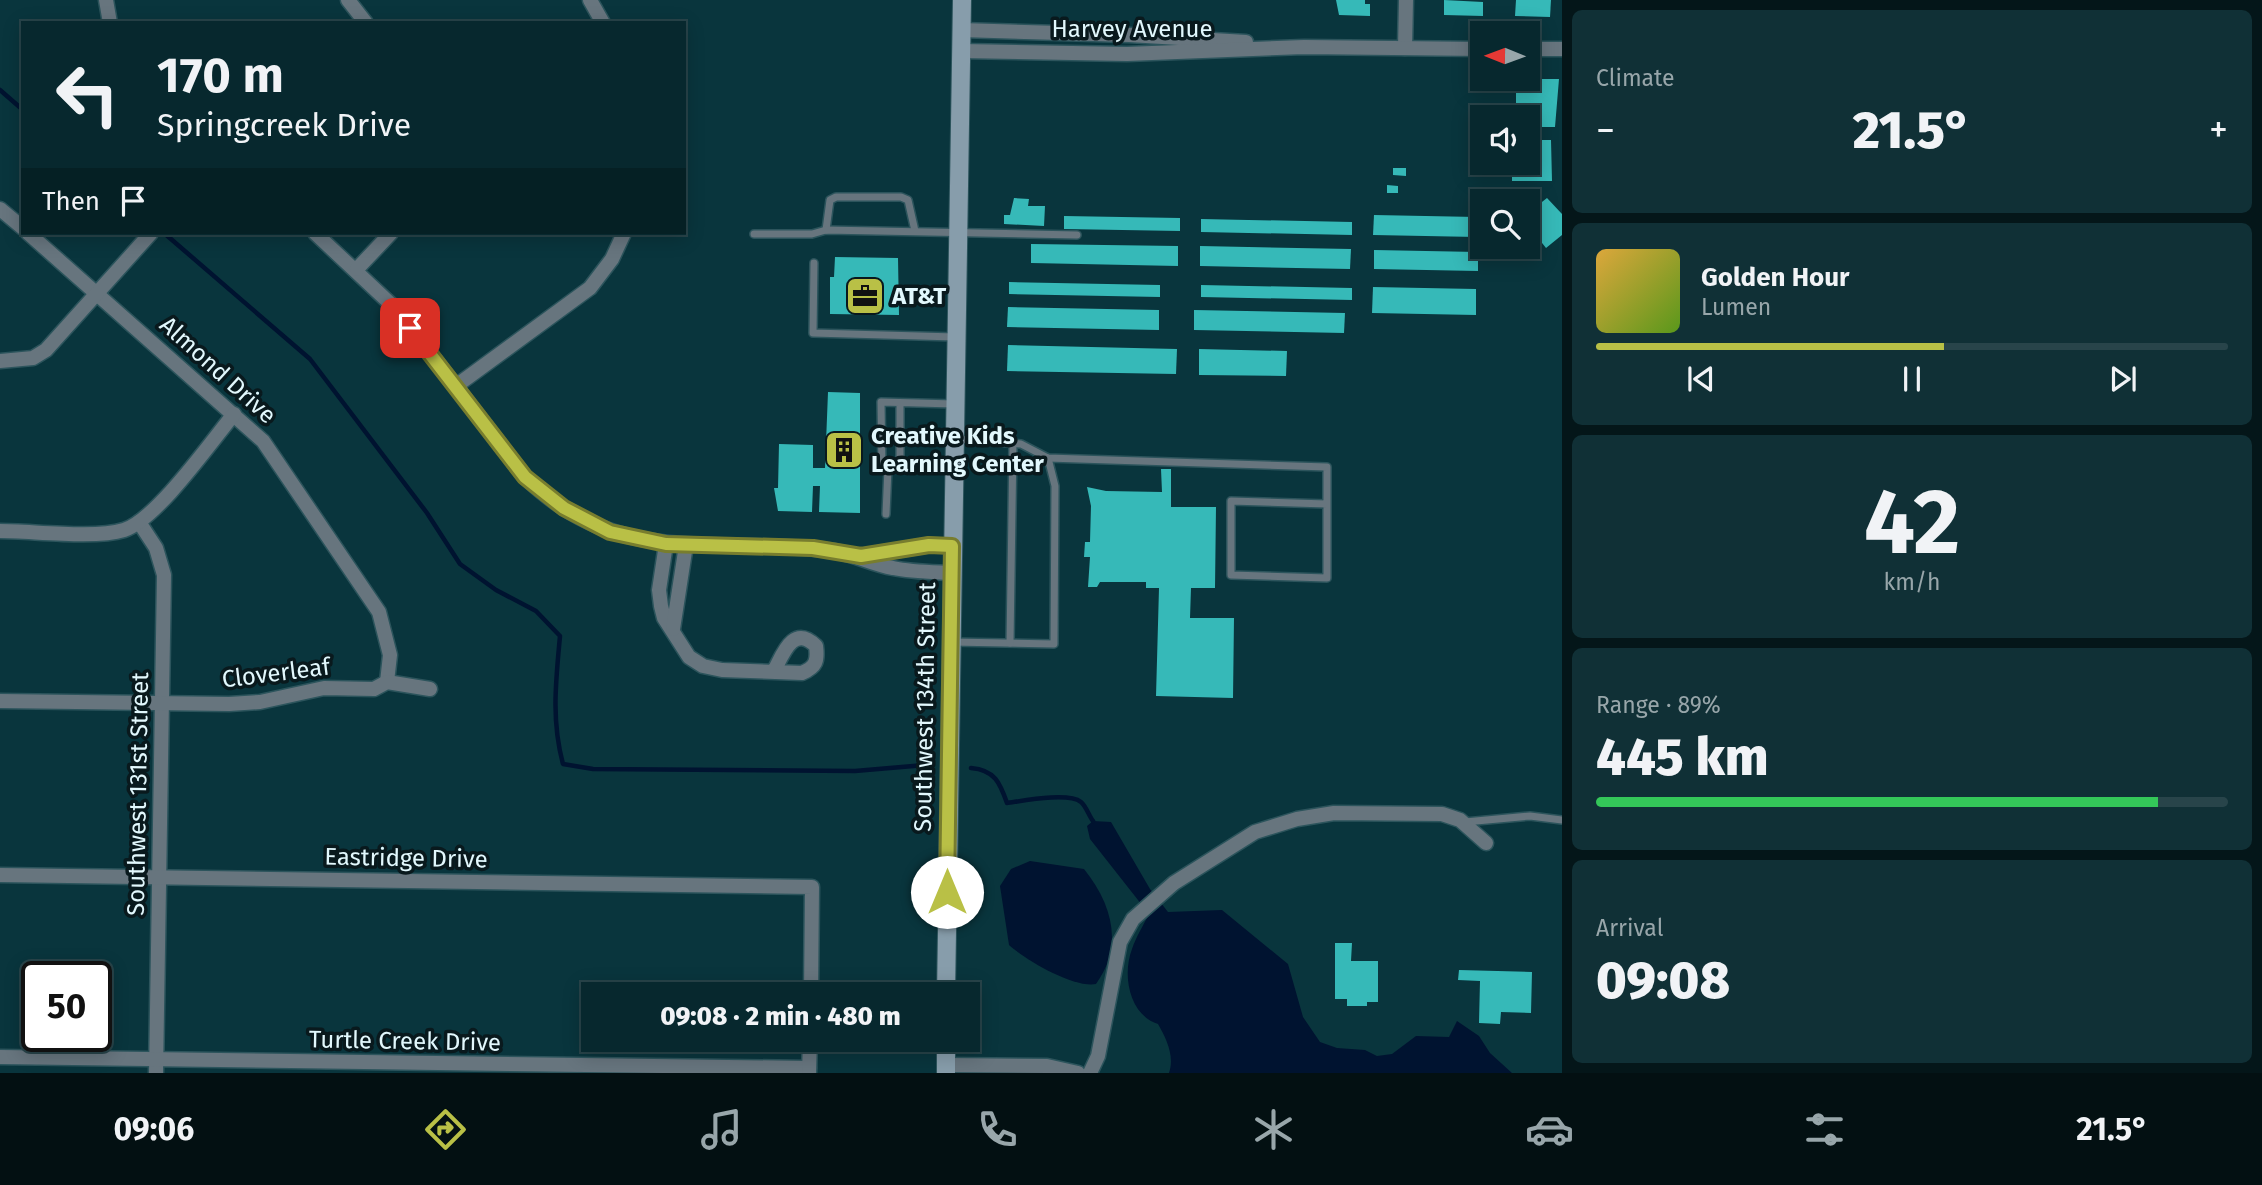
<!DOCTYPE html>
<meta charset="utf-8">
<style>
body{margin:0;font-family:"Fira Sans",sans-serif;background:#103036;color:#f1f3f6;height:100vh;display:flex;flex-direction:column;font-size:26px;white-space:nowrap}
*{box-sizing:border-box;margin:0}
p{font-size:23px;color:#98a6aa}
.icon{flex:none;width:38px;height:38px;fill:none;stroke:currentColor;stroke-width:2;stroke-linecap:round;stroke-linejoin:round}
.map{position:relative;flex:1;overflow:hidden}
.side{display:flex;flex-direction:column;gap:10px;padding:10px;background:#041619;width:700px}
.side>*{flex:none}
.guide{position:absolute;left:21px;top:21px;width:665px;height:214px;border-radius:0px;box-shadow:0 4px 18px #0003,0 0 0 2px #28444a;background:#07282e;color:#f1f3f6;overflow:hidden}
.needle{width:46px;rotate:271deg}
.tools{position:absolute;left:1470px;top:21px;display:grid;gap:14px}
.tools a{display:grid;place-items:center;width:70px;height:70px;border-radius:0px;background:#07282e;box-shadow:0 4px 18px #0003,0 0 0 2px #28444a;font-size:35px}
.speed{position:absolute;left:21px;top:961px;display:flex;gap:14px;font-size:35px;font-weight:700;text-align:center}
.speed>*{display:grid;place-content:center;width:91px;height:91px;border-radius:50%;background:#07282e;box-shadow:0 4px 18px #0003,0 0 0 2px #28444a;line-height:1}
.speed .limit{border:4px solid #111;border-radius:10px;background:#fff;color:#111}
.pin{position:absolute;display:grid;place-items:center;width:60px;height:60px;color:#fff;margin:-30px;border-radius:14px;box-shadow:0 4px 10px #0006}
.me{position:absolute;width:77px;margin:-38px;rotate:0deg;stroke-linejoin:round;filter:drop-shadow(0 0 5px #0008)}
.turn{display:flex;align-items:center;gap:24px;height:147px;padding:0 21px;font-size:32px}
.turn .icon{width:91px;height:91px;stroke-width:2.5}
.turn b{display:block;font-size:49px;line-height:60px}
.then{display:flex;align-items:center;height:66px;padding:0 21px;background:#0003;gap:14px;font-size:26px}
.big{font-size:52px;font-weight:800;line-height:1.1}
.side .tile{flex:1;display:flex;flex-direction:column;justify-content:center;gap:10px;min-width:0;padding:0 24px;border-radius:10px;background:#103036}
.side .dial{align-items:center;gap:0}
.dial b{font-size:91px;line-height:1}
.song{display:flex;align-items:center;gap:21px}
.cover{width:84px;height:84px;border-radius:10px;background:linear-gradient(135deg,hsl(40 70% 55%),hsl(90 70% 35%))}
.played{height:7px;border-radius:4px;background:linear-gradient(90deg,#b9c046 55%,#28444a 55%)}
.keys{display:flex;justify-content:space-around;direction:ltr}
.heat{display:flex;justify-content:space-between;align-items:center;font-size:38px;direction:ltr}
.charge{height:10px;border-radius:5px;background:linear-gradient(90deg,#34c759 89%,#28444a 0)}
.trip{position:absolute;left:581px;top:982px;width:399px;height:70px;border-radius:0px;background:#07282e;box-shadow:0 4px 18px #0003,0 0 0 2px #28444a;font-weight:800;line-height:70px;text-align:center}
.menu{display:flex;height:112px;justify-content:space-around;align-items:center;background:#031012;color:#98a6aa}
.menu .icon{width:49px;height:49px}
.menu .on{color:#b9c046}
.menu b{font-size:32px;color:#f1f3f6}
main{display:flex;flex:1;min-height:0}
.map>svg:first-child{display:block}
</style>
<main>
<div class="map">
<svg width="1562" height="1073" viewBox="0 0 1562 1073">
<rect width="100%" height="100%" fill="#09353d"/>
<g fill="#001330">
<path d="M1093,821L1111,822L1150,889L1168,912L1222,910L1288,964L1303,1017L1320,1042L1337,1048L1365,1050L1377,1056L1392,1054L1416,1036L1449,1037L1457,1021L1479,1036L1490,1053L1512,1073H1169C1175,1056 1166,1038 1158,1024C1129,1015 1122,975 1132,949C1136,937 1143,926 1149,914L1090,839L1087,826Z"/>
<path d="M1030,861L1084,869C1112,904 1124,945 1096,984C1073,988 1026,960 1009,945L1000,886L1011,869Z"/>
</g>
<g fill="none" stroke-linecap="round" stroke-linejoin="round">
<g stroke="#001330" stroke-width="4.5">
<path d="M0,90L23,110"/>
<path d="M164,233L310,359L427,513L460,564L496,590L536,611L560,636C556,680 551,720 563,764L593,769L855,771L925,765"/>
<path d="M971,768C995,770 1000,783 1007,803C1022,801 1068,792 1081,802C1086,806 1089,816 1093,821"/>
</g>
</g>
<g fill="#36b9b8">
<path d="M1336,0H1365V4H1370V16L1339,15Z"/>
<path d="M1444,0L1483,2V16L1444,15Z"/>
<path d="M1516,0H1551L1550,17L1515,16Z"/>
<path d="M1516,79H1559L1555,127H1528L1525,105L1516,104Z"/>
<path d="M1531,140H1551L1552,181H1512V163H1528V145H1531Z"/>
<path d="M1393,168H1406V176L1393,175Z"/>
<path d="M1387,185L1398,186V193H1387Z"/>
<path d="M1014,198L1029,199L1028,206H1045L1044,226L1004,224V215H1010Z"/>
<path d="M1547,198L1562,214V235L1546,248L1531,229L1528,231V213Z"/>
<path d="M1374,215L1477,217V237L1373,235Z"/>
<path d="M1064,216L1180,218V231L1064,229Z"/>
<path d="M1201,219L1352,222V235L1201,232Z"/>
<path d="M1031,244L1178,246V266L1031,263Z"/>
<path d="M1200,246L1351,249L1350,269L1200,266Z"/>
<path d="M1374,250L1478,252V271L1374,269Z"/>
<path d="M835,257L898,258L899,315L830,314V277H834Z"/>
<path d="M1009,282L1160,285V297L1009,294Z"/>
<path d="M1201,285L1352,288V300L1201,297Z"/>
<path d="M1373,287L1476,289V315L1372,313Z"/>
<path d="M1008,307L1159,310V330L1007,327Z"/>
<path d="M1194,310L1345,313L1344,333L1194,330Z"/>
<path d="M1008,345L1177,349L1176,374L1007,371Z"/>
<path d="M1199,349L1287,351L1286,376L1199,375Z"/>
<path d="M828,392L860,393V513L819,512L820,486H813L812,512L778,511L774,488H778L779,444L813,445V468H825Z"/>
<path d="M1161,469H1171V507H1216L1215,588H1191L1190,618H1234L1233,698L1156,696L1159,588H1146V582H1100L1097,587H1088L1090,557H1084L1085,542H1090L1091,506L1087,487L1106,491L1162,492Z"/>
<path d="M1335,943H1352L1351,961H1378V1002H1367V1006H1347V999H1335Z"/>
<path d="M1459,970L1532,972L1531,1013L1501,1012L1500,1024L1479,1023L1480,981L1458,980Z"/>
</g>
<g fill="none" stroke-linecap="round" stroke-linejoin="round">
<defs>
<g id="service">
<path d="M826,230L830,200L836,197H901L908,200L915,231"/>
<path d="M754,234H812L826,230L1077,235"/>
<path d="M814,263L813,333L955,337"/>
<path d="M900,403V465L897,468H882L881,402L954,404"/>
<path d="M955,439L1021,444L1048,458L1327,467V578L1231,575V501L1327,504"/>
<path d="M886,514L888,468"/>
<path d="M952,642L1054,644L1055,486L1048,458"/>
<path d="M1010,643L1013,444"/>
<path d="M1465,822L1530,816L1562,820"/>
</g>
<g id="minor">
<path d="M106,0L110,23"/>
<path d="M348,0L366,23"/>
<path d="M590,0L603,23"/>
<path d="M961,30L1129,35L1246,42"/>
<path d="M1405,48L1406,0"/>
<path d="M1528,49H1562"/>
<path d="M961,51L1127,54L1304,47L1482,49"/>
<path d="M0,209L23,228"/>
<path d="M28,233L263,441L379,612L390,655L387,682"/>
<path d="M315,233L396,309L525,477C618,568 712,537 827,550C850,552 870,564 893,568C912,572 932,572 952,573"/>
<path d="M357,269L391,233"/>
<path d="M0,361L33,358L46,350L151,233"/>
<path d="M456,386L590,288L612,259L624,233"/>
<path d="M139,522L156,548L164,575L156,1073"/>
<path d="M0,531C33,531 94,539 124,530C156,520 211,442 234,414"/>
<path d="M666,544L659,590L661,606L664,618L689,657L703,666L722,670L802,673C816,667 818,661 816,646C793,624 783,654 774,671"/>
<path d="M862,556L929,545L952,546"/>
<path d="M673,629L686,545"/>
<path d="M0,701L229,704L260,702L324,688L374,689L387,682L430,689"/>
<path d="M0,875L812,887L811,994"/>
<path d="M0,1057L809,1068"/>
<path d="M946,1065L1047,1066L1078,1073"/>
<path d="M809,1073L810,1040"/>
<path d="M1090,1073L1098,1056L1120,942L1133,919L1174,883L1255,832L1297,819L1334,813L1442,814L1460,820L1486,843"/>
</g>
<g id="secondary">
<path d="M946,994L962,0"/>
<path d="M946,1073V1040"/>
</g>
</defs>
<use href="#service" stroke="#2c545c" stroke-width="10"/>
<use href="#minor" stroke="#2c545c" stroke-width="17"/>
<use href="#secondary" stroke="#2c545c" stroke-width="20"/>
<use href="#service" stroke="#67757e" stroke-width="7"/>
<use href="#minor" stroke="#67757e" stroke-width="14"/>
<use href="#secondary" stroke="#879dab" stroke-width="18"/>
</g>
<g fill="none" stroke-linecap="round" stroke-linejoin="round">
<defs>
<path id="route" d="M410,328L525,477L564,508L610,532L666,544L813,548L861,556L929,545L952,546L947,892"/>
</defs>
<use href="#route" stroke="#787d2e" stroke-width="18"/>
<use href="#route" stroke="#b9c046" stroke-width="12"/>
</g>
<defs>
<symbol id="office-square" viewBox="-11 -11 22 22"><rect x="-9" y="-9" width="18" height="18" rx="4" fill="#b9c046" stroke="#09191d"/><path d="M-6-3h4V-5.5h4V-3h4V5H-6ZM-1-4.5V-3h2v-1.5ZM-6 0V1H6V0Z" fill="#111"/></symbol>
<symbol id="building-square" viewBox="-11 -11 22 22"><rect x="-9" y="-9" width="18" height="18" rx="4" fill="#b9c046" stroke="#09191d"/><path d="M-4-6H4V6H1V3H-1V6H-4ZM-2.5-4.3h1.7v1.8h-1.7ZM.8-4.3h1.7v1.8H.8ZM-2.5-1h1.7V.8h-1.7ZM.8-1h1.7V.8H.8Z" fill="#111"/></symbol>
</defs>
<g fill-rule="evenodd">
<use href="#office-square" x="843" y="274" width="44" height="44"/>
<use href="#building-square" x="822" y="428" width="44" height="44"/>
</g>
<g text-anchor="middle" stroke-width="7" stroke-linejoin="round" paint-order="stroke">
<g font-size="24" fill="#e2f8fd" stroke="#09191d">
<text x="1132" y="37">Harvey Avenue</text>
<text transform="translate(218 370) rotate(42)" y="8">Almond Drive</text>
<text transform="translate(276 673) rotate(-7)" y="8">Cloverleaf</text>
<text transform="translate(925 707) rotate(-89)" y="8">Southwest 134th Street</text>
<text transform="translate(138 794) rotate(-89)" y="8">Southwest 131st Street</text>
<text transform="translate(406 858) rotate(1)" y="8">Eastridge Drive</text>
<text transform="translate(405 1041) rotate(1)" y="8">Turtle Creek Drive</text>
</g>
<g font-size="24" font-weight="bold" fill="#e2f8fd" stroke="#09191d" text-anchor="start">
<text x="892" y="304">AT&amp;T</text>
<text x="871" y="444">Creative Kids<tspan x="871" dy="28">Learning Center</tspan></text>
</g>
</g>
</svg>
<div class="tools">
<a><svg class="needle" viewBox="-14 -14 28 28"><path d="M0-13l5 13h-10z" fill="#e53935"/><path d="M0 13l5-13h-10z" fill="#98a6aa"/></svg></a>
<a><svg class="icon" aria-label="sound" viewBox="0 0 24 24"><path d="M4 9h4l5-4v14l-5-4H4zM17 9q2 3 0 6"/></svg></a>
<a><svg class="icon" aria-label="search" viewBox="0 0 24 24"><circle cx="10" cy="10" r="6"/><path d="M15 15l6 6"/></svg></a>
</div>
<div class="speed"><div class="limit">50</div></div>
<div class="pin" style="left:410px;top:328px;background:#d93025"><svg class="icon" aria-label="arrive" viewBox="0 0 24 24"><path d="M6 21V4h12l-3 4 3 4H6"/></svg></div>
<svg class="me" style="left:947px;top:892px" viewBox="-20 -20 40 40"><circle r="19" fill="#fff"/><path d="M0-13L10 11 0 6-10 11z" fill="#b9c046"/></svg>
<div class="trip">09:08 · 2 min · 480 m</div>
<div class="guide">
<div class="turn"><svg class="icon" aria-label="left" viewBox="0 0 24 24"><path d="M17 20v-9H6M10 6l-5 5 5 5"/></svg><div><b>170 m</b>Springcreek Drive</div></div>
<div class="then">Then<svg class="icon" aria-label="arrive" viewBox="0 0 24 24"><path d="M6 21V4h12l-3 4 3 4H6"/></svg></div>
</div>
</div>
<section class="side">
<div class="tile"><p>Climate</p>
<div class="heat"><a>−</a><b class="big">21.5°</b><a>+</a></div>
</div>
<div class="tile">
<div class="song"><i class="cover"></i><div><b>Golden Hour</b><p>Lumen</p></div></div>
<div class="played"></div>
<div class="keys"><svg class="icon" aria-label="previous" viewBox="0 0 24 24"><path d="M18 5L8 12l10 7zM5 5v14"/></svg><svg class="icon" aria-label="pause" viewBox="0 0 24 24"><path d="M8 5v14M16 5v14"/></svg><svg class="icon" aria-label="next" viewBox="0 0 24 24"><path d="M6 5l10 7-10 7zM19 5v14"/></svg></div>
</div>
<div class="tile dial"><b>42</b><p>km/h</p></div>
<div class="tile"><p>Range · 89%</p><b class="big">445 km</b><div class="charge"></div></div>
<div class="tile"><p>Arrival</p><b class="big">09:08</b></div>
</section>
</main>
<nav class="menu">
<b>09:06</b>
<svg class="icon on" aria-label="directions" viewBox="0 0 24 24"><path d="M12 3l9 9-9 9-9-9zM9 14v-3h6M13 9l2 2-2 2"/></svg>
<svg class="icon" aria-label="music" viewBox="0 0 24 24"><path d="M9 18V5l10-2v13"/><circle cx="6" cy="18" r="3"/><circle cx="16" cy="16" r="3"/></svg>
<svg class="icon" aria-label="phone" viewBox="0 0 24 24"><path d="M5 4h4l2 5-3 2q2 4 5 5l2-3 5 2v4C11 20 4 13 5 4z"/></svg>
<svg class="icon" aria-label="climate" viewBox="0 0 24 24"><path d="M12 3v18M4 7l16 10M4 17L20 7"/></svg>
<svg class="icon" aria-label="car" viewBox="0 0 24 24"><path d="M5 17H2v-5l4-1 3-4h7l3 4 3 1v5h-3M9 17h6M6 11h13"/><circle cx="7" cy="17" r="2"/><circle cx="17" cy="17" r="2"/></svg>
<svg class="icon" aria-label="filters" viewBox="0 0 24 24"><path d="M4 7h16M4 17h16"/><circle cx="9" cy="7" r="2"/><circle cx="15" cy="17" r="2"/></svg>
<b>21.5°</b>
</nav>
